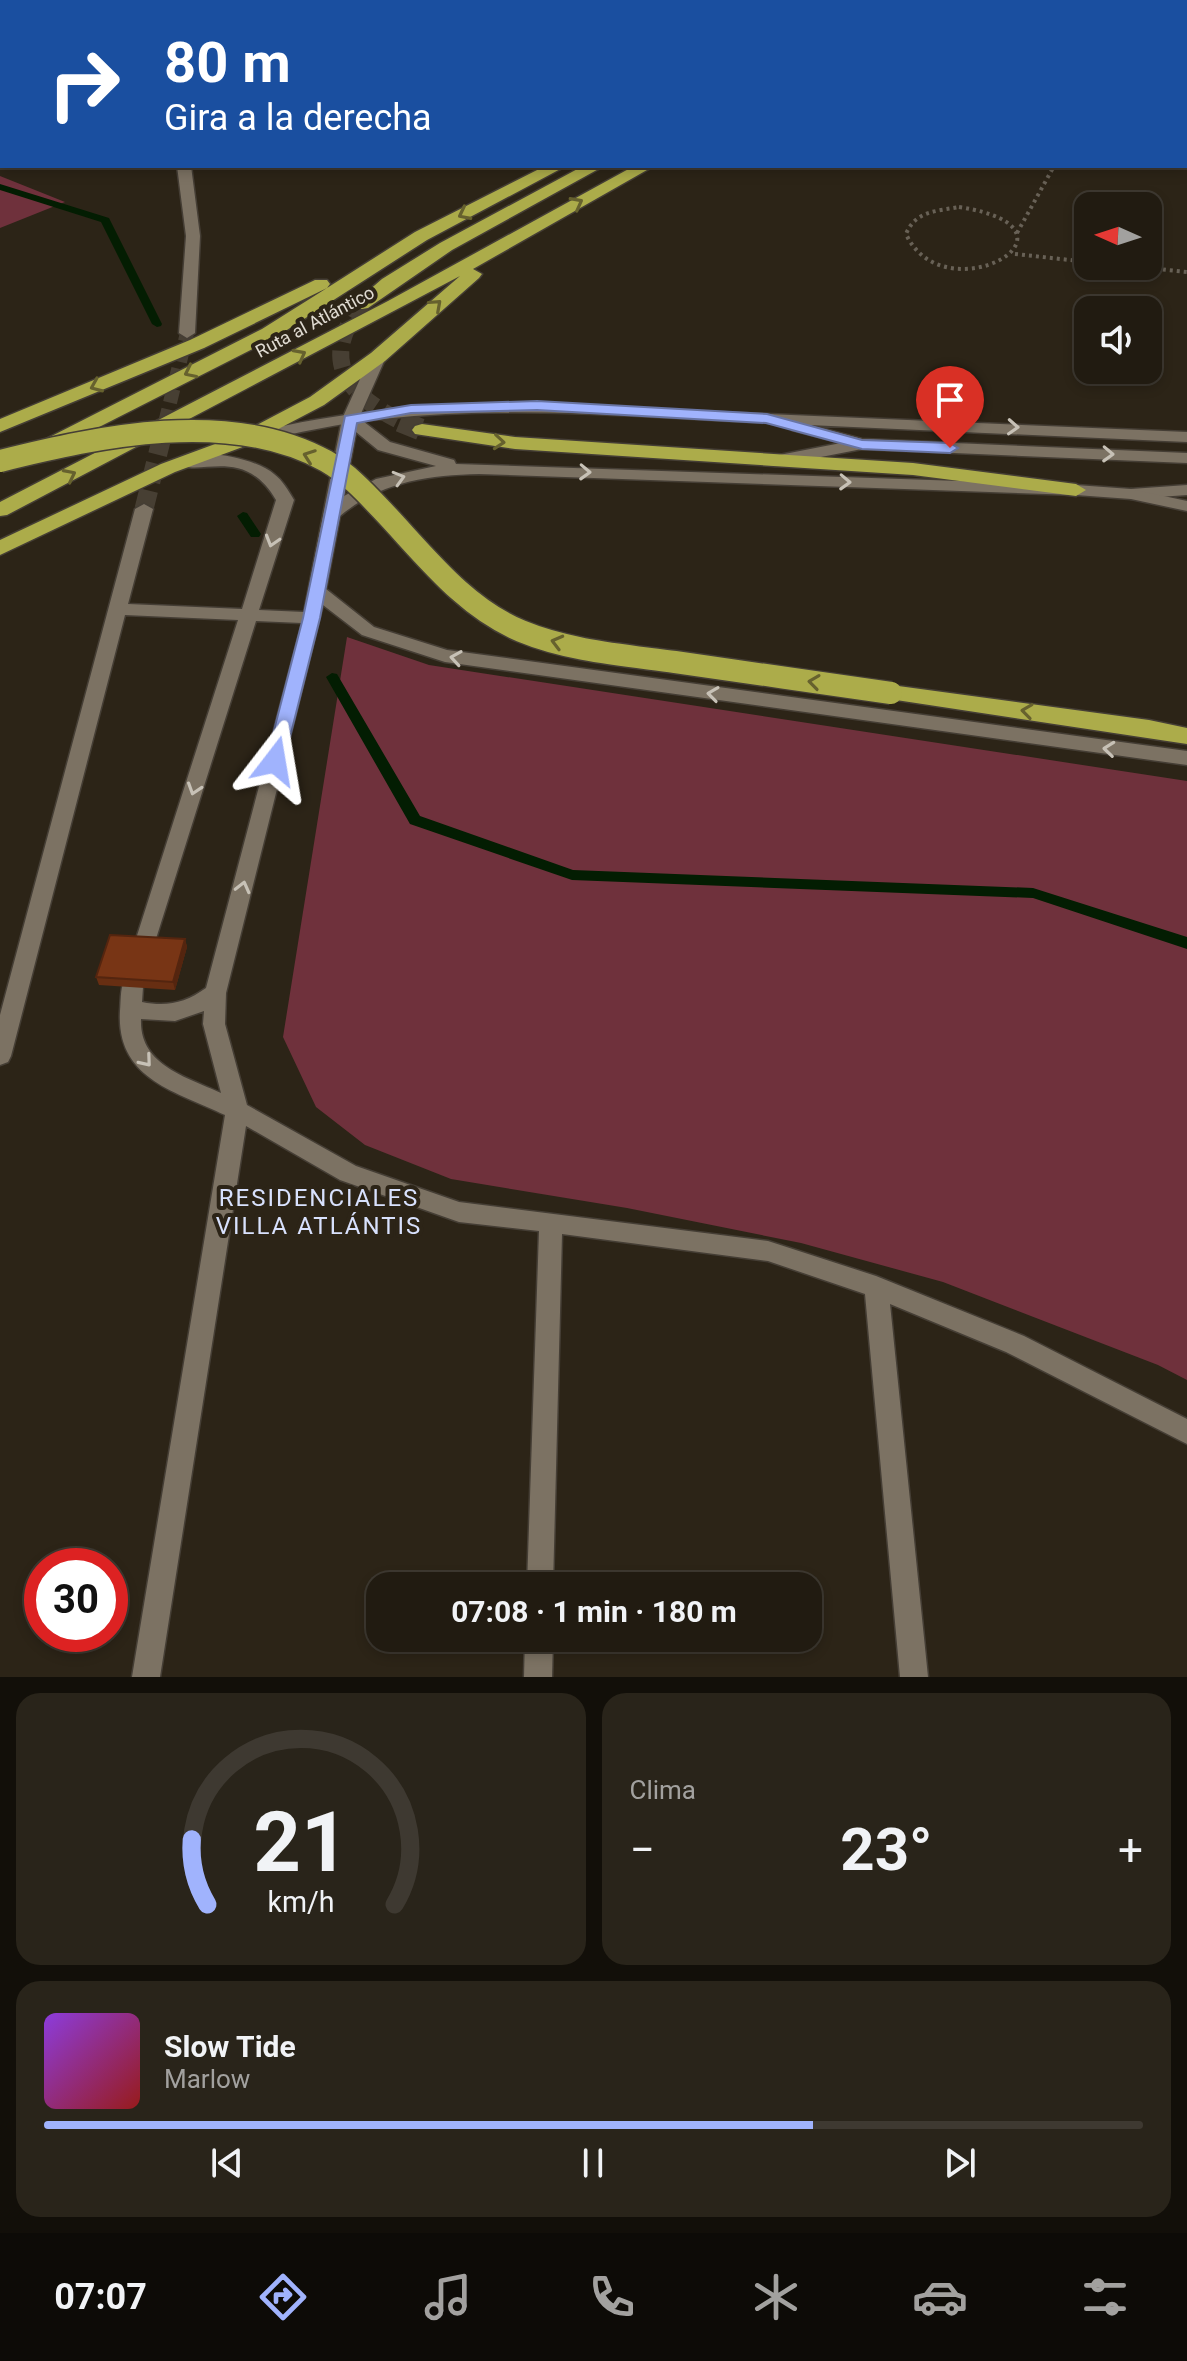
<!DOCTYPE html>
<html lang="es">
<meta charset="utf-8">
<style>
body{margin:0;font-family:Roboto,sans-serif;background:#29241a;color:#f1f3f6;height:100vh;display:flex;flex-direction:column;font-size:30px;white-space:nowrap}
*{box-sizing:border-box;margin:0}
p{font-size:26px;color:#a2a19f}
.icon{flex:none;width:44px;height:44px;fill:none;stroke:currentColor;stroke-width:2;stroke-linecap:round;stroke-linejoin:round}
.map{position:relative;height:1677px;overflow:hidden}
.sheet{display:flex;flex-direction:column;gap:16px;padding:16px;background:#120f09;flex:1}
.sheet>*{flex:none}
.hud{position:absolute;left:0px;top:0px;width:1188px;height:168px;box-shadow:0 4px 12px #0003,0 0 0 2px #3e3931;background:#1a4fa0;color:#fff;overflow:hidden}
.needle{width:52px;rotate:273deg}
.tools{position:absolute;left:1074px;top:192px;display:grid;gap:16px}
.tools a{display:grid;place-items:center;width:88px;height:88px;border-radius:16px;background:#211b11;box-shadow:0 4px 12px #0003,0 0 0 2px #3e3931;font-size:40px}
.speed{position:absolute;left:24px;top:1548px;display:flex;gap:16px;font-size:40px;font-weight:700;text-align:center}
.speed>*{display:grid;place-content:center;width:104px;height:104px;border-radius:50%;background:#211b11;box-shadow:0 4px 12px #0003,0 0 0 2px #3e3931;line-height:1}
.speed .limit{border:12px solid #d22;background:#fff;color:#111}
.pin{position:absolute;display:grid;place-items:center;width:68px;height:68px;color:#fff;margin:-82px -34px;border-radius:50% 50% 50% 0;rotate:-45deg;box-shadow:0 0 8px #0007}
.pin .icon{rotate:45deg}
.me{position:absolute;width:88px;margin:-44px;rotate:14deg;stroke-linejoin:round;filter:drop-shadow(0 0 6px #0008)}
.turn{display:flex;align-items:center;gap:28px;height:168px;padding:0 32px;font-size:36px}
.turn .icon{width:104px;height:104px;stroke-width:2.5}
.turn b{display:block;font-size:56px;line-height:68px}
.big{font-size:60px;font-weight:700;line-height:1.1}
.sheet .widget{flex:1;display:flex;flex-direction:column;justify-content:center;gap:12px;min-width:0;padding:0 28px;border-radius:24px;background:#29241a}
.sheet .dial{align-items:center;gap:0}
.dial svg{height:208px;overflow:visible;fill:none;stroke:#3e3931;stroke-width:7;stroke-linecap:round;text-anchor:middle}
.dial text{fill:#f1f3f6;stroke:none}
.song{display:flex;align-items:center;gap:24px}
.cover{width:96px;height:96px;border-radius:12px;background:linear-gradient(135deg,hsl(270 70% 55%),hsl(0 70% 35%))}
.played{height:8px;border-radius:4px;background:linear-gradient(90deg,#a0b3fd 70%,#3e3931 70%)}
.keys{display:flex;justify-content:space-around;direction:ltr}
.heat{display:flex;justify-content:space-between;align-items:center;font-size:44px;direction:ltr}
.sheet .tiles{flex:1;display:grid;gap:16px;grid-template-columns:1fr 1fr}
.widget:last-child{grid-column:span 2}
.trip{position:absolute;left:366px;top:1572px;width:456px;height:80px;border-radius:24px;background:#211b11;box-shadow:0 4px 12px #0003,0 0 0 2px #3e3931;font-weight:700;line-height:80px;text-align:center}
.tabs{display:flex;height:128px;justify-content:space-around;align-items:center;background:#0d0b07;color:#a2a19f}
.tabs .icon{width:56px;height:56px}
.tabs .on{color:#a0b3fd}
.tabs b{font-size:36px;color:#f1f3f6}
.map>svg:first-child{display:block}
</style>
<div class="map">
<svg width="1187" height="1677" viewBox="0 0 1187 1677">
<rect width="100%" height="100%" fill="#2c2417"/>
<g fill="#6f313c">
<path d="M0,0H487L491,2L2,3Z"/>
<path d="M0,176L65,202L0,228Z"/>
<path d="M347,637L429,665L1187,781V1380L1158,1365L943,1282L801,1243L627,1208L451,1179L365,1145L316,1107L283,1037Z"/>
</g>
<g fill="none" stroke-linecap="round" stroke-linejoin="round">
<g fill="#031d02" fill-rule="evenodd">
<path d="M0,184L109,218L162,324L161,326L157,327L152,324L101,222L0,190Z"/>
<path d="M243,512L247,513L261,534L259,537H251L237,516Z"/>
<path d="M332,673L337,674L420,816L573,870L1033,888L1187,937V949L1033,898L572,880L410,824L326,677Z"/>
</g>
<path stroke="#473f33" stroke-width="14" stroke-dasharray="14 7" stroke-linecap="butt" d="M165,423L187,333"/>
<path stroke="#473f33" stroke-width="19" stroke-dasharray="19 9" stroke-linecap="butt" d="M144,509L166,421"/>
<path stroke="#473f33" stroke-width="17" stroke-dasharray="17 9" stroke-linecap="butt" d="M362,304C318,361 347,395 404,423"/>
<path stroke="#473f33" stroke-width="22" stroke-dasharray="22 11" stroke-linecap="butt" d="M400,421L422,430"/>
<defs>
<g id="lane">
<rect x="1186" y="144" width="1" height="8"/>
<path d="M508,403L1187,432V442L809,425L862,439L1187,453V463L862,449L775,466L769,465L767,461L769,457L841,443L792,430V424C656,418 518,404 382,419C339,423 297,433 255,442L247,437L249,434C335,412 420,405 508,403Z"/>
<path d="M1187,485V495L1131,499L1123,494L1131,489Z"/>
</g>
<g id="street">
<path d="M0,12L2,13V21L0,20Z"/>
<path d="M177,166H191L200,236L195,333L187,338L179,333L186,236Z"/>
<path d="M378,352L386,357L359,418L390,442L454,460L456,464L1076,485L1131,489L1187,501V511L1131,499L1076,495L479,474C427,475 381,482 340,516L326,589L374,627L447,650L1187,751V765L445,662L362,635L323,605L226,993L225,1024L247,1105L356,1166L459,1202L768,1241L876,1276L1024,1336L1187,1419V1444L1006,1352L890,1304L928,1677H900L865,1294L768,1261L562,1234L553,1586H527L539,1231L459,1222L340,1180L246,1126L160,1677H132L225,1115C175,1091 116,1079 120,1011C121,1001 120,990 124,981L132,979L140,981L143,987L142,1002C167,1007 185,1003 206,988L302,623L256,621L154,945L151,951H137L134,945L238,620L125,615L11,1056L8,1062L0,1065V1015L135,509L144,504L153,509L128,604L242,609L276,500C243,443 196,480 176,462C194,445 256,458 274,474C283,481 288,490 294,500L259,610L304,612L342,419L370,357ZM356,432L378,450L436,466L376,479L344,496ZM204,1011L203,1024L221,1093C186,1077 139,1065 141,1019L175,1021Z"/>
<path d="M525,1638H553L552,1677H524Z"/>
</g>
<g id="highway">
<path d="M850,0H867L848,2Z"/>
<path d="M904,0H920L902,2Z"/>
<path d="M545,166H566L427,240L276,337L48,453L41,455L31,449L34,445L262,329L327,288L204,348L0,432V419L190,340L315,280H327L330,284L327,288L415,232Z"/>
<path d="M583,166H604L452,250L368,308L362,309L353,304L382,279L440,243Z"/>
<path d="M634,166H654L473,269L482,274L479,278L385,361L324,405L248,445L175,472L0,555V540L161,464L234,437L310,397L371,353L460,276L7,515L0,516V502L388,301Z"/>
<path d="M422,424L515,437L913,463L1076,484L1086,490L1076,496L913,475L515,449L415,434L412,430L415,426Z"/>
<path d="M891,685L1149,720L1187,728V744L883,698L880,693L883,688Z"/>
</g>
</defs>
<use href="#lane" stroke="#453e35" stroke-width="3"/>
<use href="#street" stroke="#453e35" stroke-width="3"/>
<use href="#highway" stroke="#453e35" stroke-width="3"/>
<g stroke="#686156" stroke-width="4" stroke-dasharray="3 4" stroke-linecap="butt">
<path d="M959,207C1101,229 944,317 906,234C915,211 937,211 959,207Z"/>
<path d="M1017,233L1054,166"/>
<path d="M1015,254L1088,262"/>
<path d="M1128,266L1187,272"/>
</g>
<use href="#lane" fill="#7c7263" fill-rule="evenodd"/>
<use href="#street" fill="#7c7263" fill-rule="evenodd"/>
<use href="#highway" fill="#acac4a" fill-rule="evenodd"/>
<defs>
<path id="highway-bridge" d="M0,461C100,436 230,408 326,461C347,473 364,491 381,509C423,553 463,607 521,631C569,651 624,655 675,662C747,672 819,683 891,693"/>
</defs>
<use href="#highway-bridge" stroke="#453e35" stroke-width="25" stroke-linecap="butt"/>
<use href="#highway-bridge" stroke="#acac4a" stroke-width="22"/>
</g>
<path fill="#672e12" d="M185,939L187,947L175,990L99,985L96,977Z"/>
<path fill="#54250f" d="M185,939L187,947L175,990L173,982Z"/>
<path fill="#783515" stroke="#54250f" stroke-width="2" d="M110,935L185,939L173,982L96,977Z"/>
<defs><path id="oneway-chevron" d="M-2-3.5L2.5 0L-2 3.5" fill="none" stroke-width="1.6" stroke-linecap="round" stroke-linejoin="round" transform="scale(2)"/></defs>
<g stroke="#66612e">
<use href="#oneway-chevron" transform="translate(577 203) rotate(-28)"/>
<use href="#oneway-chevron" transform="translate(464 214) rotate(153)"/>
<use href="#oneway-chevron" transform="translate(436 305) rotate(-42)"/>
<use href="#oneway-chevron" transform="translate(300 355) rotate(-28)"/>
<use href="#oneway-chevron" transform="translate(190 372) rotate(154)"/>
<use href="#oneway-chevron" transform="translate(96 386) rotate(157)"/>
<use href="#oneway-chevron" transform="translate(499 442) rotate(5)"/>
<use href="#oneway-chevron" transform="translate(309 456) rotate(-160)"/>
<use href="#oneway-chevron" transform="translate(70 475) rotate(-27)"/>
<use href="#oneway-chevron" transform="translate(557 642) rotate(-165)"/>
<use href="#oneway-chevron" transform="translate(814 682) rotate(-172)"/>
<use href="#oneway-chevron" transform="translate(1027 711) rotate(-172)"/>
</g>
<g stroke="#c7c1b6">
<use href="#oneway-chevron" transform="translate(1013 427) rotate(3)"/>
<use href="#oneway-chevron" transform="translate(1108 454) rotate(2)"/>
<use href="#oneway-chevron" transform="translate(585 472) rotate(2)"/>
<use href="#oneway-chevron" transform="translate(399 478) rotate(-16)"/>
<use href="#oneway-chevron" transform="translate(845 482) rotate(2)"/>
<use href="#oneway-chevron" transform="translate(272 541) rotate(107)"/>
<use href="#oneway-chevron" transform="translate(456 658) rotate(-171)"/>
<use href="#oneway-chevron" transform="translate(713 694) rotate(-172)"/>
<use href="#oneway-chevron" transform="translate(1109 749) rotate(-174)"/>
<use href="#oneway-chevron" transform="translate(194 789) rotate(108)"/>
<use href="#oneway-chevron" transform="translate(243 887) rotate(-76)"/>
<use href="#oneway-chevron" transform="translate(146 1061) rotate(50)"/>
</g>
<path fill="#a0b3fd" stroke="#6874a4" stroke-width="2" d="M537,401L767,414L862,440L950,443L958,448L950,453L862,449L766,423L537,410L411,413L357,423L320,618L284,761L275,768L269,766L266,761L303,618L345,416L411,405Z"/>
<g text-anchor="middle" stroke-width="8" stroke-linejoin="round" paint-order="stroke">
<g font-size="18" fill="#e0dbd2" stroke="#2c2417">
<text transform="translate(315 322) rotate(-28)" y="6">Ruta al Atlántico</text>
</g>
<g font-size="24" letter-spacing="2" fill="#d8e1fd" stroke="#2c2417">
<text x="319" y="1206">RESIDENCIALES<tspan x="319" dy="28">VILLA ATLÁNTIS</tspan></text>
</g>
</g>
</svg>
<div class="tools">
<a><svg class="needle" viewBox="-14 -14 28 28"><path d="M0-13l5 13h-10z" fill="#e53935"/><path d="M0 13l5-13h-10z" fill="#a2a19f"/></svg></a>
<a><svg class="icon" aria-label="sound" viewBox="0 0 24 24"><path d="M4 9h4l5-4v14l-5-4H4zM17 9q2 3 0 6"/></svg></a>
</div>
<div class="speed"><div class="limit">30</div></div>
<div class="pin" style="left:950px;top:448px;background:#d93025"><svg class="icon" aria-label="arrive" viewBox="0 0 24 24"><path d="M6 21V4h12l-3 4 3 4H6"/></svg></div>
<svg class="me" style="left:275px;top:761px" viewBox="-20 -20 40 40"><path d="M0-17L14 15 0 8-14 15z" fill="#a0b3fd" stroke="#fff" stroke-width="4"/></svg>
<div class="trip">07:08 · 1 min · 180 m</div>
<div class="hud">
<div class="turn"><svg class="icon" aria-label="right" viewBox="0 0 24 24"><path d="M7 20v-9h11M14 6l5 5-5 5"/></svg><div><b>80 m</b>Gira a la derecha</div></div>
</div>
</div>
<section class="sheet">
<div class="tiles">
<div class="widget dial"><svg viewBox="0 0 100 80">
<path d="M14 69A42 42 0 1 1 86 69"/>
<path d="M14 69A42 42 0 0 1 8 44" stroke="#a0b3fd"/>
<text x="50" y="56" font-size="32" font-weight="700">21</text>
<text x="50" y="72" font-size="11">km/h</text>
</svg></div>
<div class="widget"><p>Clima</p>
<div class="heat"><a>−</a><b class="big">23°</b><a>+</a></div>
</div>
<div class="widget">
<div class="song"><i class="cover"></i><div><b>Slow Tide</b><p>Marlow</p></div></div>
<div class="played"></div>
<div class="keys"><svg class="icon" aria-label="previous" viewBox="0 0 24 24"><path d="M18 5L8 12l10 7zM5 5v14"/></svg><svg class="icon" aria-label="pause" viewBox="0 0 24 24"><path d="M8 5v14M16 5v14"/></svg><svg class="icon" aria-label="next" viewBox="0 0 24 24"><path d="M6 5l10 7-10 7zM19 5v14"/></svg></div>
</div>
</div>
</section>
<nav class="tabs">
<b>07:07</b>
<svg class="icon on" aria-label="directions" viewBox="0 0 24 24"><path d="M12 3l9 9-9 9-9-9zM9 14v-3h6M13 9l2 2-2 2"/></svg>
<svg class="icon" aria-label="music" viewBox="0 0 24 24"><path d="M9 18V5l10-2v13"/><circle cx="6" cy="18" r="3"/><circle cx="16" cy="16" r="3"/></svg>
<svg class="icon" aria-label="phone" viewBox="0 0 24 24"><path d="M5 4h4l2 5-3 2q2 4 5 5l2-3 5 2v4C11 20 4 13 5 4z"/></svg>
<svg class="icon" aria-label="climate" viewBox="0 0 24 24"><path d="M12 3v18M4 7l16 10M4 17L20 7"/></svg>
<svg class="icon" aria-label="car" viewBox="0 0 24 24"><path d="M5 17H2v-5l4-1 3-4h7l3 4 3 1v5h-3M9 17h6M6 11h13"/><circle cx="7" cy="17" r="2"/><circle cx="17" cy="17" r="2"/></svg>
<svg class="icon" aria-label="filters" viewBox="0 0 24 24"><path d="M4 7h16M4 17h16"/><circle cx="9" cy="7" r="2"/><circle cx="15" cy="17" r="2"/></svg>
</nav>
